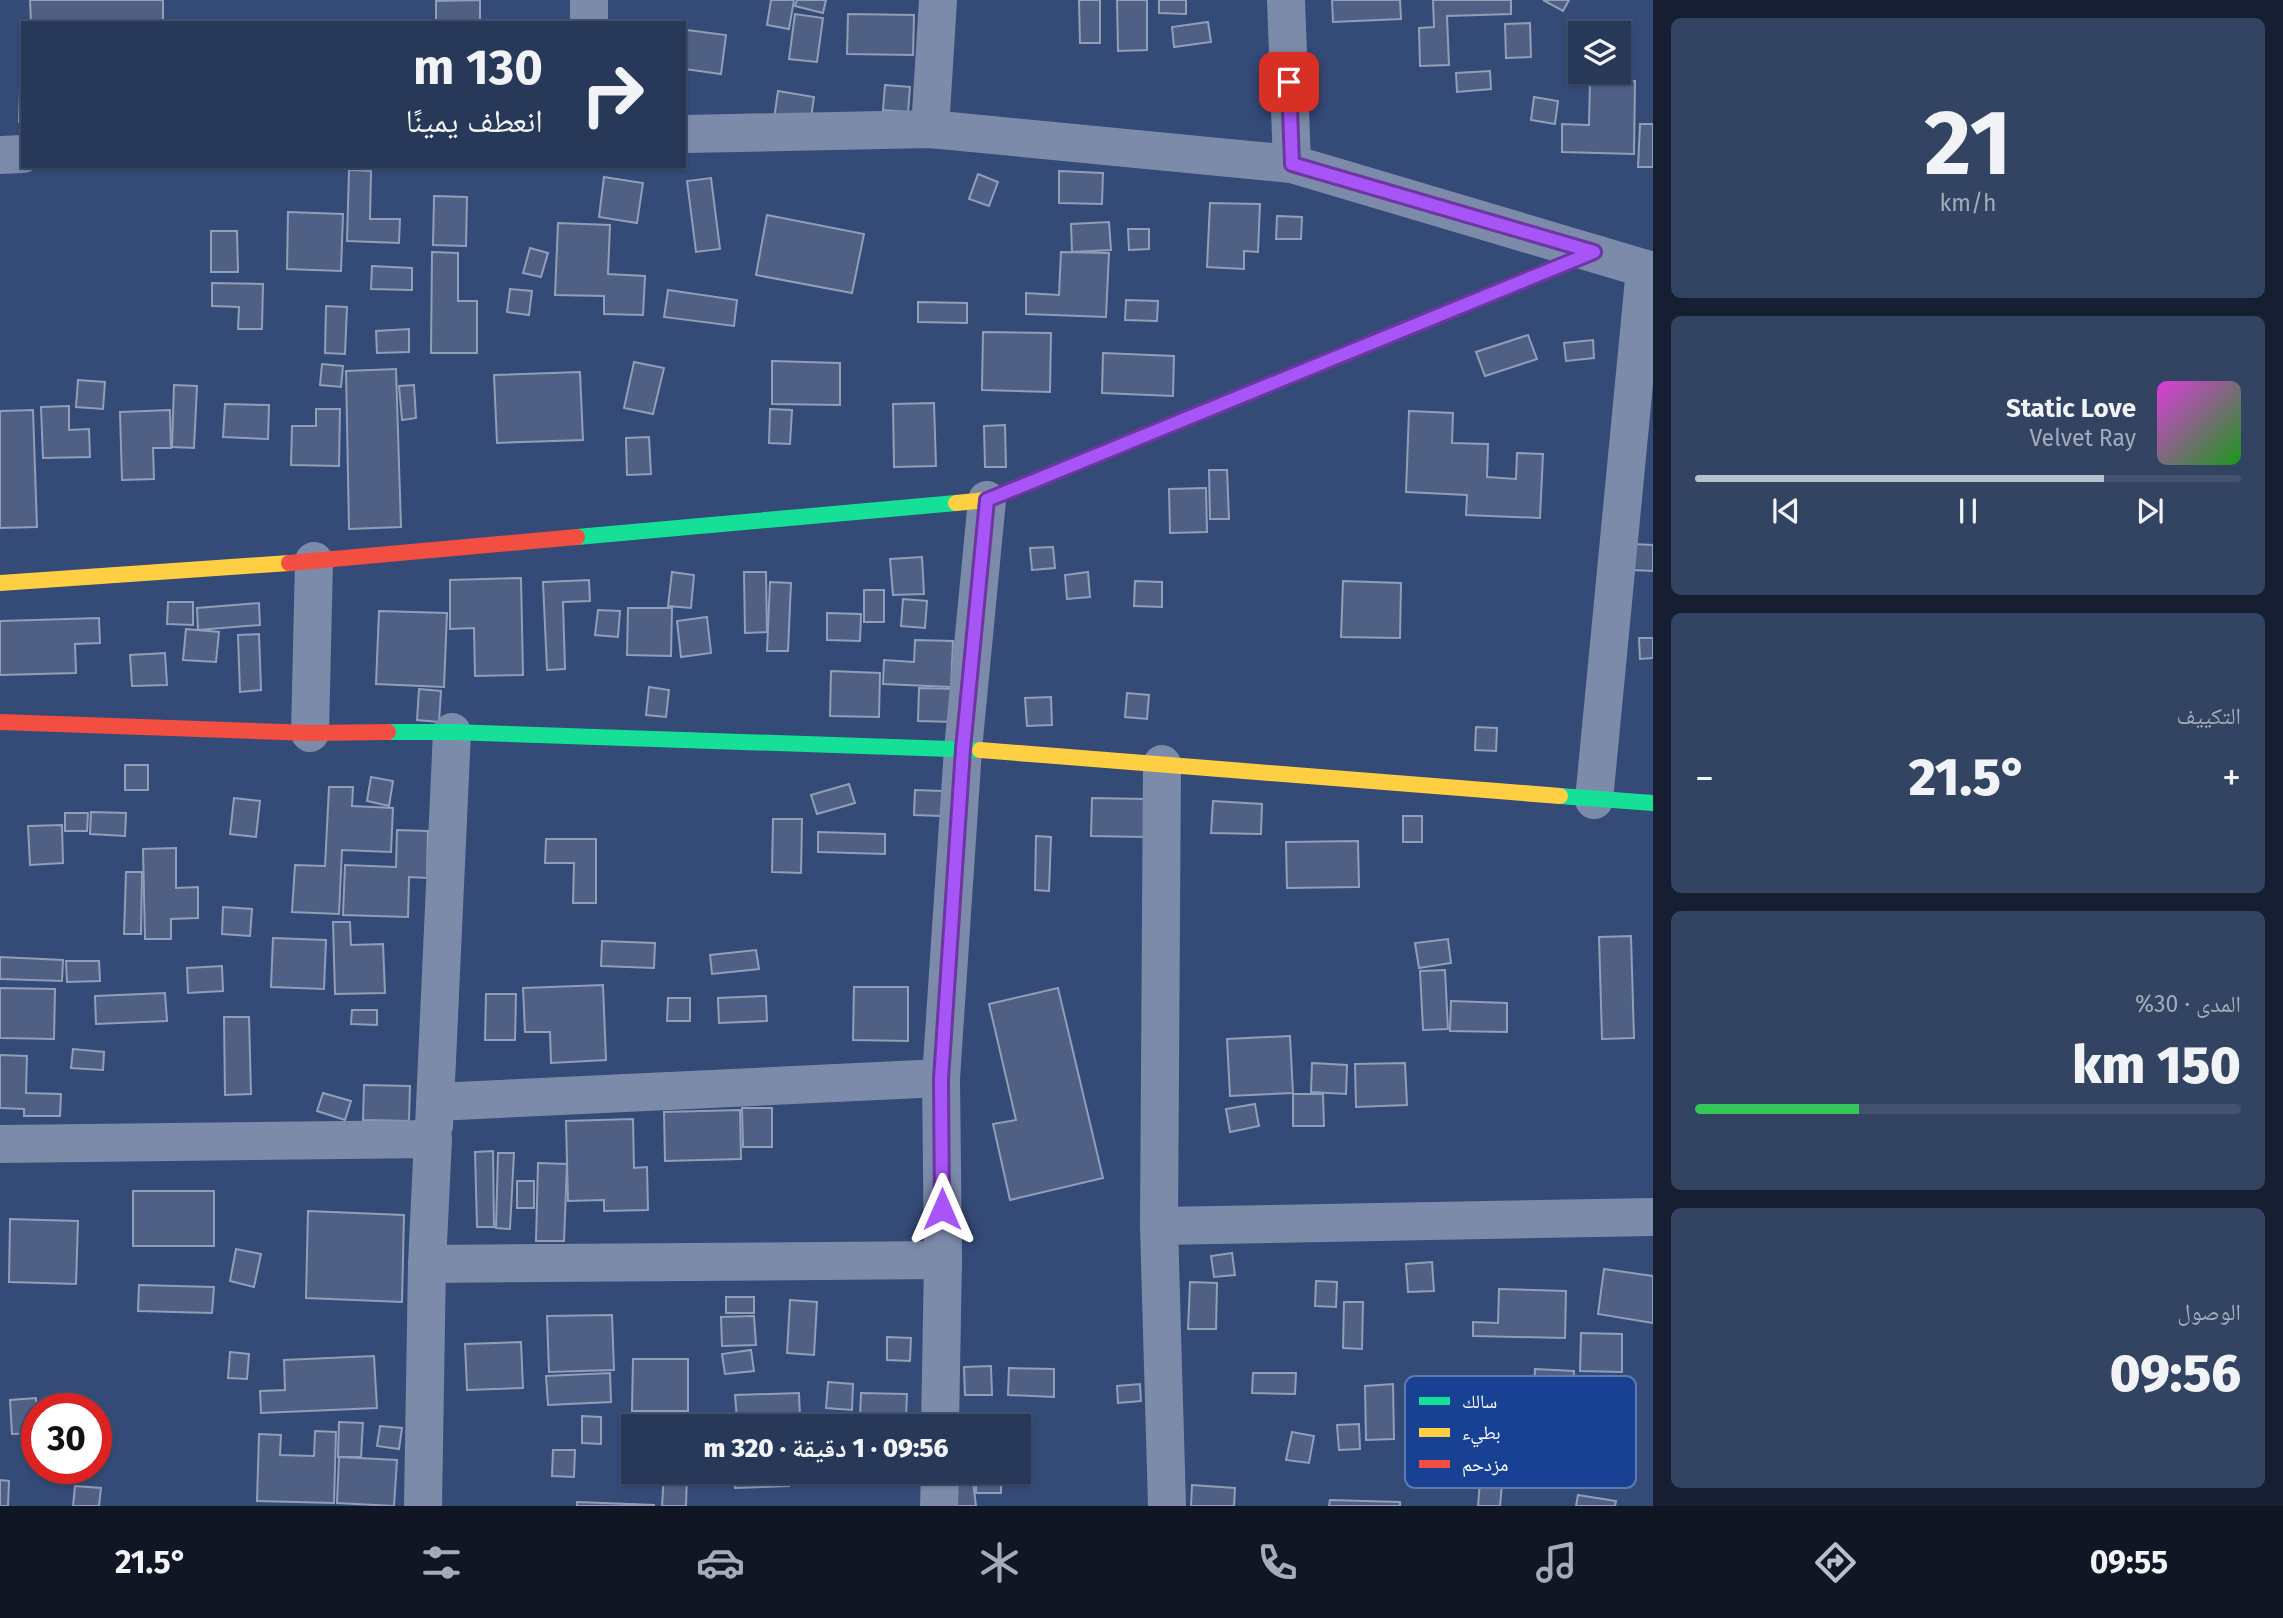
<!DOCTYPE html>
<html lang="ar">
<meta charset="utf-8">
<style>
body{margin:0;font-family:"Fira Sans","Noto Naskh Arabic",sans-serif;background:#334362;color:#f1f3f6;direction:rtl;height:100vh;display:flex;flex-direction:column;font-size:26px;white-space:nowrap}
*{box-sizing:border-box;margin:0}
p{font-size:23px;color:#a4acba}
.icon{flex:none;width:38px;height:38px;fill:none;stroke:currentColor;stroke-width:2;stroke-linecap:round;stroke-linejoin:round}
.map{position:relative;flex:1;overflow:hidden;direction:ltr}
.details{display:flex;flex-direction:column;gap:18px;padding:18px;background:#151f31;width:630px}
.details>*{flex:none}
.banner{position:absolute;left:21px;top:21px;width:665px;height:147px;border-radius:0px;box-shadow:0 2px 5px #0004,0 0 0 2px #43526f;direction:rtl;background:#273859;color:#f1f3f6;overflow:hidden}
.controls{position:absolute;left:1568px;top:21px;display:grid;gap:14px}
.controls a{display:grid;place-items:center;width:63px;height:63px;border-radius:0px;background:#273859;box-shadow:0 2px 5px #0004,0 0 0 2px #43526f;font-size:35px}
.speed{position:absolute;left:21px;top:1393px;display:flex;gap:14px;font-size:35px;font-weight:700;text-align:center}
.speed>*{display:grid;place-content:center;width:91px;height:91px;border-radius:50%;background:#273859;box-shadow:0 2px 5px #0004,0 0 0 2px #43526f;line-height:1}
.speed .limit{border:10px solid #d22;background:#fff;color:#111}
.pin{position:absolute;display:grid;place-items:center;width:60px;height:60px;color:#fff;margin:-30px;border-radius:14px;box-shadow:0 4px 10px #0006}
.me{position:absolute;width:77px;margin:-38px;rotate:0deg;stroke-linejoin:round;filter:drop-shadow(0 0 5px #0008)}
.turn{display:flex;align-items:center;gap:24px;height:147px;padding:0 28px;font-size:32px}
.turn .icon{width:91px;height:91px;stroke-width:2.5}
.turn b{display:block;font-size:49px;line-height:60px}
.big{font-size:52px;font-weight:800;line-height:1.1}
.details .widget{flex:1;display:flex;flex-direction:column;justify-content:center;gap:10px;min-width:0;padding:0 24px;border-radius:10px;background:#334362}
.details .dial{align-items:center;gap:0}
.dial b{font-size:91px;line-height:1}
.song{display:flex;align-items:center;gap:21px}
.cover{width:84px;height:84px;border-radius:10px;background:linear-gradient(135deg,hsl(300 70% 55%),hsl(120 70% 35%))}
.played{height:7px;border-radius:4px;background:linear-gradient(90deg,#b8c0cf 75%,#43526f 75%)}
.keys{display:flex;justify-content:space-around;direction:ltr}
.heat{display:flex;justify-content:space-between;align-items:center;font-size:38px;direction:ltr}
.charge{height:10px;border-radius:5px;background:linear-gradient(90deg,#34c759 30%,#43526f 0)}
.trip{position:absolute;left:621px;top:1414px;width:410px;height:70px;border-radius:0px;background:#273859;box-shadow:0 2px 5px #0004,0 0 0 2px #43526f;font-weight:800;line-height:70px;text-align:center;direction:rtl}
.menu{display:flex;height:112px;justify-content:space-around;align-items:center;background:#101624;color:#a4acba}
.menu .icon{width:49px;height:49px}
.menu .on{color:#b8c0cf}
.menu b{font-size:32px;color:#f1f3f6}
main{display:flex;flex:1;min-height:0}
.map>svg:first-child{display:block}
</style>
<main>
<section class="details">
<div class="widget dial"><b>21</b><p>km/h</p></div>
<div class="widget">
<div class="song"><i class="cover"></i><div><b>Static Love</b><p>Velvet Ray</p></div></div>
<div class="played"></div>
<div class="keys"><svg class="icon" aria-label="previous" viewBox="0 0 24 24"><path d="M18 5L8 12l10 7zM5 5v14"/></svg><svg class="icon" aria-label="pause" viewBox="0 0 24 24"><path d="M8 5v14M16 5v14"/></svg><svg class="icon" aria-label="next" viewBox="0 0 24 24"><path d="M6 5l10 7-10 7zM19 5v14"/></svg></div>
</div>
<div class="widget"><p>التكييف</p>
<div class="heat"><a>−</a><b class="big">21.5°</b><a>+</a></div>
</div>
<div class="widget"><p>المدى · 30%</p><b class="big">150 km</b><div class="charge"></div></div>
<div class="widget"><p>الوصول</p><b class="big">09:56</b></div>
</section>
<div class="map">
<svg width="1653" height="1506" viewBox="0 0 1653 1506">
<rect width="100%" height="100%" fill="#344a77"/>
<g fill="#4f6084" stroke="#919eb8" stroke-width="2">
<path d="M30,0H163V23H31Z"/>
<path d="M480,0V23H436V1Z"/>
<path d="M771,0H794L789,29L767,25Z"/>
<path d="M797,0H826L823,13L795,6Z"/>
<path d="M1079,0H1100V43H1080Z"/>
<path d="M1117,0H1147V50L1118,51Z"/>
<path d="M1159,0H1186V14L1159,13Z"/>
<path d="M1332,0H1400L1401,19L1333,22Z"/>
<path d="M1433,0H1511V14L1447,16L1449,65L1420,66L1419,28L1434,27Z"/>
<path d="M1543,0H1569L1563,11Z"/>
<path d="M795,14L823,18L817,62L789,59Z"/>
<path d="M848,14L914,15L913,55L847,54Z"/>
<path d="M1208,22L1211,42L1174,47L1172,27Z"/>
<path d="M1530,23L1531,57L1506,58L1505,24Z"/>
<path d="M687,30L726,35L721,74L684,69Z"/>
<path d="M21,57H23V122H19Z"/>
<path d="M1569,60L1580,61V72H1592L1591,78L1568,76Z"/>
<path d="M1490,71L1491,89L1457,92L1456,73Z"/>
<path d="M1590,80L1635,81L1634,154L1562,152V124L1589,125Z"/>
<path d="M885,85L910,87L908,112L883,110Z"/>
<path d="M778,91L814,97L810,125L774,119Z"/>
<path d="M1534,97L1558,101L1555,124L1531,120Z"/>
<path d="M1640,124H1653V167H1638Z"/>
<path d="M349,170L371,171L370,219H400L399,243L347,241Z"/>
<path d="M1059,171L1103,173L1102,204L1059,203Z"/>
<path d="M978,174L998,182L989,206L969,199Z"/>
<path d="M604,177L643,183L637,223L599,217Z"/>
<path d="M711,178L720,249L696,252L687,181Z"/>
<path d="M434,196L467,197L466,246L433,245Z"/>
<path d="M1210,203L1260,204L1258,252L1244,251V269L1207,267Z"/>
<path d="M288,212L343,214L341,271L287,269Z"/>
<path d="M767,215L864,234L852,293L756,275Z"/>
<path d="M1277,216L1302,217L1301,239H1276Z"/>
<path d="M1109,222L1111,250L1072,252L1071,224Z"/>
<path d="M558,223L610,225L608,274L645,276L643,315L604,314V296L555,295Z"/>
<path d="M1128,229H1149V249L1129,250Z"/>
<path d="M211,231H237L238,272H211Z"/>
<path d="M530,248L548,253L541,277L523,273Z"/>
<path d="M432,252L458,253V301H477V353H431Z"/>
<path d="M1061,252L1109,253L1106,317L1026,314V293L1059,295Z"/>
<path d="M372,266L412,268V290L371,289Z"/>
<path d="M212,283L263,284L262,329H238L239,307L212,306Z"/>
<path d="M510,289L532,291L529,315L507,312Z"/>
<path d="M668,290L737,300L734,326L664,317Z"/>
<path d="M1126,300L1158,301L1157,321L1125,320Z"/>
<path d="M918,302L967,303V323L918,322Z"/>
<path d="M326,306L347,307L345,354L325,353Z"/>
<path d="M409,329V352L377,353L376,331Z"/>
<path d="M983,332L1051,333L1050,392L982,390Z"/>
<path d="M1528,335L1537,359L1485,376L1476,352Z"/>
<path d="M1593,340L1594,358L1566,361L1564,343Z"/>
<path d="M1103,353L1174,356L1173,396L1102,393Z"/>
<path d="M772,361L840,363V405L772,404Z"/>
<path d="M634,362L664,368L653,414L624,408Z"/>
<path d="M322,364L343,366L341,387L320,385Z"/>
<path d="M396,369L401,527L349,529L346,371Z"/>
<path d="M580,372L583,440L497,443L494,375Z"/>
<path d="M78,380L105,382L103,409L76,407Z"/>
<path d="M174,385L197,386L194,448L172,447Z"/>
<path d="M414,385L416,418L402,420L399,386Z"/>
<path d="M934,403L936,466L894,467L893,404Z"/>
<path d="M225,404L269,405L268,439L223,437Z"/>
<path d="M69,406V430L89,429L90,457L43,458L41,407Z"/>
<path d="M316,409H340L339,466L291,465L292,426H316Z"/>
<path d="M770,409L792,410L790,444L769,443Z"/>
<path d="M33,410L37,527L0,528V411Z"/>
<path d="M170,410L171,448H153L154,479L122,480L120,412Z"/>
<path d="M1409,411L1453,413L1452,443L1488,444L1487,477L1516,479L1517,453L1543,454L1540,518L1466,515L1467,495L1406,492Z"/>
<path d="M1005,425L1006,467H985L984,426Z"/>
<path d="M649,437L651,474L627,475L626,438Z"/>
<path d="M1209,470H1227L1229,519H1210Z"/>
<path d="M1206,488L1207,532L1170,533L1169,489Z"/>
<path d="M1634,544L1653,545V571L1632,570Z"/>
<path d="M1053,547L1055,568L1032,570L1030,548Z"/>
<path d="M922,557L924,594L893,595L890,559Z"/>
<path d="M672,572L694,575L691,608L668,606Z"/>
<path d="M744,572H766L767,632L745,633Z"/>
<path d="M1088,572L1090,597L1067,599L1065,575Z"/>
<path d="M521,578L523,675L475,676L474,628L450,629V580Z"/>
<path d="M589,580L590,601L563,602L565,669L547,670L543,582Z"/>
<path d="M1135,581L1162,582V607L1134,606Z"/>
<path d="M1343,581L1401,583L1400,638L1341,637Z"/>
<path d="M770,582L791,583L788,651H767Z"/>
<rect x="864" y="590" width="20" height="32"/>
<path d="M903,599L927,601L925,628L901,626Z"/>
<path d="M168,602H193V625L167,624Z"/>
<path d="M259,603L260,625L198,630L197,608Z"/>
<path d="M628,608H672L671,656L627,655Z"/>
<path d="M598,610L620,611L618,637L595,635Z"/>
<path d="M379,611L447,613L444,687L376,684Z"/>
<path d="M827,613L861,614L860,641L827,640Z"/>
<path d="M707,617L711,653L681,657L677,621Z"/>
<path d="M99,618L100,643L75,644L76,673L0,675V621Z"/>
<path d="M186,629L219,632L216,662L183,660Z"/>
<path d="M259,634L261,690L240,692L238,635Z"/>
<path d="M1639,638H1653V658L1640,659Z"/>
<path d="M915,640L953,641L951,687L883,684L884,660L914,662Z"/>
<path d="M165,653L167,685L132,686L130,655Z"/>
<path d="M831,671L880,673L879,717L830,716Z"/>
<path d="M649,687L669,690L666,717L646,715Z"/>
<path d="M919,688L957,689L956,722L918,721Z"/>
<path d="M419,689L441,691L439,722L417,720Z"/>
<path d="M1127,693L1149,695L1147,719L1125,717Z"/>
<path d="M1051,697L1052,725L1027,726L1025,698Z"/>
<path d="M1476,727L1497,728L1496,751L1475,750Z"/>
<rect x="125" y="765" width="23" height="25"/>
<path d="M371,777L393,781L389,806L367,801Z"/>
<path d="M849,784L855,803L817,814L811,795Z"/>
<path d="M329,787H353L352,806L393,808L391,852L342,850L339,914L292,912L295,865L325,866Z"/>
<path d="M915,790L943,791L941,816L914,815Z"/>
<path d="M234,798L260,801L256,837L230,834Z"/>
<path d="M1092,798L1146,799L1145,837L1091,836Z"/>
<path d="M1213,801L1262,804L1261,834L1211,833Z"/>
<path d="M91,812L126,813L125,836L90,834Z"/>
<path d="M65,813H88L87,831H65Z"/>
<rect x="1403" y="816" width="19" height="26"/>
<path d="M773,819H802L801,873L772,872Z"/>
<path d="M62,825L63,863L30,865L28,826Z"/>
<path d="M397,830L428,831L427,878L409,877L408,917L343,915L345,865L396,867Z"/>
<path d="M818,832L885,834V854L818,852Z"/>
<path d="M1036,836L1051,837L1049,891L1035,890Z"/>
<path d="M546,839H596V903H573L574,863H545Z"/>
<path d="M1358,841L1359,887L1287,888L1286,842Z"/>
<path d="M176,848V888L198,887V918L171,919V939H145L143,849Z"/>
<path d="M126,872H142L141,934H124Z"/>
<path d="M223,907L252,909L250,936L222,934Z"/>
<path d="M333,922H350L351,945L383,944L385,993L335,994Z"/>
<path d="M1631,936L1634,1038L1602,1039L1599,937Z"/>
<path d="M273,938L326,940L324,989L271,987Z"/>
<path d="M1448,939L1451,963L1419,968L1415,943Z"/>
<path d="M602,941L655,943L654,968L601,966Z"/>
<path d="M756,950L759,969L712,974L710,955Z"/>
<path d="M0,957L63,960L62,981L0,979Z"/>
<path d="M66,961H99L100,981L67,982Z"/>
<path d="M222,966L223,991L188,993L187,968Z"/>
<path d="M1445,970L1448,1029L1423,1030L1420,971Z"/>
<path d="M603,985L606,1060L551,1063L550,1032H525L523,988Z"/>
<path d="M854,987H908V1041L853,1040Z"/>
<path d="M0,988L55,989L54,1039L0,1038Z"/>
<path d="M1058,988L1103,1178L1010,1200L993,1124L1016,1120L989,1004Z"/>
<path d="M165,993L167,1021L96,1024L95,996Z"/>
<path d="M486,994H516L515,1040H485Z"/>
<path d="M766,996L767,1021L719,1023L718,998Z"/>
<path d="M668,998H690V1021H667Z"/>
<path d="M1451,1001L1507,1003V1032L1450,1031Z"/>
<path d="M352,1010H377V1025L351,1024Z"/>
<path d="M224,1017H249L251,1094L225,1095Z"/>
<path d="M1290,1036L1293,1093L1230,1096L1227,1039Z"/>
<path d="M73,1049L104,1052L103,1070L71,1068Z"/>
<path d="M0,1055L27,1056L26,1093L61,1094L60,1116H24V1109L0,1108Z"/>
<path d="M1312,1063L1347,1065L1346,1094L1311,1092Z"/>
<path d="M1405,1063L1407,1105L1356,1107L1355,1064Z"/>
<path d="M364,1085L410,1086L409,1121L363,1120Z"/>
<path d="M323,1093L351,1101L345,1120L317,1111Z"/>
<path d="M1293,1094H1323L1324,1126H1293Z"/>
<path d="M1255,1104L1259,1126L1230,1132L1226,1109Z"/>
<path d="M742,1108H772V1147H743Z"/>
<path d="M740,1110L741,1159L665,1161L664,1112Z"/>
<path d="M633,1119L634,1168L647,1167L648,1210L604,1211V1200L568,1201L566,1121Z"/>
<path d="M493,1151L494,1227H477L475,1152Z"/>
<path d="M498,1153H514L510,1229L496,1228Z"/>
<path d="M538,1163L567,1164L564,1241H536Z"/>
<rect x="517" y="1181" width="17" height="27"/>
<rect x="133" y="1191" width="81" height="55"/>
<path d="M308,1211L404,1215L402,1302L306,1298Z"/>
<path d="M10,1219L78,1221L76,1284L9,1282Z"/>
<path d="M236,1249L261,1254L254,1287L230,1281Z"/>
<path d="M1232,1253L1235,1275L1214,1277L1211,1256Z"/>
<path d="M1432,1262L1434,1291L1408,1292L1406,1264Z"/>
<path d="M1604,1269L1653,1276V1323L1598,1314Z"/>
<path d="M1316,1281L1337,1282L1336,1307L1315,1306Z"/>
<path d="M1190,1282L1217,1283L1216,1329H1188Z"/>
<path d="M139,1285L214,1287L212,1313L138,1311Z"/>
<path d="M1499,1289L1566,1291L1565,1338L1473,1336V1322L1498,1323Z"/>
<rect x="726" y="1297" width="28" height="16"/>
<path d="M790,1300L817,1302L814,1355L787,1353Z"/>
<path d="M1344,1302H1363L1362,1349L1343,1348Z"/>
<path d="M612,1315L614,1370L549,1372L547,1316Z"/>
<path d="M754,1316L756,1345L722,1346L721,1317Z"/>
<path d="M1581,1333L1622,1334V1372L1580,1371Z"/>
<path d="M887,1337L911,1338L910,1361L887,1360Z"/>
<path d="M521,1342L523,1388L467,1390L465,1344Z"/>
<path d="M751,1350L754,1371L725,1374L722,1354Z"/>
<path d="M230,1352L249,1354L247,1379L228,1378Z"/>
<path d="M374,1356L377,1408L261,1413L260,1391L285,1390L284,1360Z"/>
<path d="M633,1359H688V1411H632Z"/>
<path d="M991,1366L992,1395H965L964,1367Z"/>
<path d="M1009,1368L1054,1369V1397L1008,1395Z"/>
<path d="M1535,1369L1574,1371L1572,1413L1533,1411Z"/>
<path d="M610,1373L611,1402L548,1405L546,1376Z"/>
<path d="M1253,1373H1296L1295,1394L1252,1393Z"/>
<path d="M828,1382L853,1384L852,1410L826,1408Z"/>
<path d="M1140,1384L1141,1401L1118,1403L1117,1386Z"/>
<path d="M1393,1384L1394,1439L1366,1440L1365,1386Z"/>
<path d="M799,1393L800,1417L737,1419L735,1395Z"/>
<path d="M861,1393L907,1394L906,1418L860,1417Z"/>
<path d="M36,1398L37,1433L12,1434L10,1400Z"/>
<path d="M802,1414L835,1415V1426H801Z"/>
<path d="M582,1416L601,1417V1444L582,1443Z"/>
<path d="M339,1422L363,1423L361,1457H338Z"/>
<path d="M1359,1424L1360,1449L1339,1450L1337,1425Z"/>
<path d="M380,1426L402,1428L399,1449L377,1446Z"/>
<path d="M315,1431L336,1432L334,1503L257,1501L259,1434L281,1435L280,1455L314,1456Z"/>
<path d="M1292,1432L1314,1436L1309,1463L1286,1460Z"/>
<path d="M626,1444H634V1470H627Z"/>
<path d="M553,1450H575L574,1477L552,1476Z"/>
<path d="M339,1457L397,1460L394,1506L337,1503Z"/>
<path d="M735,1472H789V1486L735,1488Z"/>
<path d="M861,1472H898V1480L861,1481Z"/>
<rect x="976" y="1472" width="25" height="21"/>
<path d="M664,1474L687,1475L686,1506H662Z"/>
<path d="M0,1480L9,1481L8,1506H0Z"/>
<path d="M973,1482L976,1506H953L951,1485Z"/>
<path d="M1480,1482L1502,1484L1500,1506H1478Z"/>
<path d="M1192,1485L1235,1488L1234,1506H1191Z"/>
<path d="M75,1486L101,1488L99,1506H73Z"/>
<path d="M1578,1495L1616,1501L1615,1506H1576Z"/>
<path d="M1330,1500L1400,1502V1506H1329Z"/>
<path d="M577,1502L655,1505L577,1506Z"/>
</g>
<g fill="none" stroke-linecap="round" stroke-linejoin="round">
<g stroke="#7c8baa" stroke-width="38">
<path d="M1286,0L1292,164"/>
<path d="M589,23V0"/>
<path d="M930,129L938,0"/>
<path d="M684,134L930,129L1292,164L1653,271"/>
<path d="M0,155L23,154"/>
<path d="M310,733L314,561"/>
<path d="M1594,800L1645,269"/>
<path d="M436,1102L941,1078"/>
<path d="M434,1126L452,732"/>
<path d="M0,1144L433,1139L427,1264L943,1260"/>
<path d="M1159,1226L1162,764"/>
<path d="M940,1426L943,1260L941,1078L963,749L987,500"/>
<path d="M423,1506L427,1264"/>
<path d="M939,1506L940,1472"/>
<path d="M1167,1506L1159,1226L1653,1217"/>
</g>
<g stroke="#16e098" stroke-width="16">
<path d="M1350,352L1594,252"/>
<path d="M577,537L956,503"/>
<path d="M388,732H452L980,750"/>
<path d="M1560,796L1653,803"/>
</g>
<g stroke="#ffcf43" stroke-width="16">
<path d="M956,503L987,500L1350,352"/>
<path d="M0,583L289,563"/>
<path d="M980,750L1560,796"/>
</g>
<g stroke="#f24e42" stroke-width="16">
<path d="M289,563L577,537"/>
<path d="M0,722L310,733L388,732"/>
</g>
</g>
<g fill="none" stroke-linecap="round" stroke-linejoin="round">
<defs>
<path id="route" d="M942,1209L941,1079L963,749L987,500L1594,252L1292,164L1289,82"/>
</defs>
<use href="#route" stroke="#6d37a1" stroke-width="18"/>
<use href="#route" stroke="#a855f7" stroke-width="12"/>
</g>
<rect x="1405" y="1376" width="231" height="112" rx="10" fill="#184193" stroke="#5d7ab3" stroke-width="2"/>
<rect x="1419" y="1397" width="31" height="8" fill="#16e098"/>
<rect x="1419" y="1428" width="31" height="9" fill="#ffcf43"/>
<rect x="1419" y="1460" width="31" height="8" fill="#f24e42"/>
<g font-size="19" fill="#fff">
<text x="1462" y="1408">سالك</text>
<text x="1462" y="1439">بطيء</text>
<text x="1462" y="1471">مزدحم</text>
</g>
</svg>
<div class="controls">
<a><svg class="icon" aria-label="layers" viewBox="0 0 24 24"><path d="M12 4l9 5-9 5-9-5zM3 14l9 5 9-5"/></svg></a>
</div>
<div class="speed"><div class="limit">30</div></div>
<div class="pin" style="left:1289px;top:82px;background:#d93025"><svg class="icon" aria-label="arrive" viewBox="0 0 24 24"><path d="M6 21V4h12l-3 4 3 4H6"/></svg></div>
<svg class="me" style="left:942px;top:1209px" viewBox="-20 -20 40 40"><path d="M0-17L14 15 0 8-14 15z" fill="#a855f7" stroke="#fff" stroke-width="4"/></svg>
<div class="trip">09:56 · 1 دقيقة · 320 m</div>
<div class="banner">
<div class="turn"><svg class="icon" aria-label="right" viewBox="0 0 24 24"><path d="M7 20v-9h11M14 6l5 5-5 5"/></svg><div><b>130 m</b>انعطف يمينًا</div></div>
</div>
</div>
</main>
<nav class="menu">
<b>09:55</b>
<svg class="icon on" aria-label="directions" viewBox="0 0 24 24"><path d="M12 3l9 9-9 9-9-9zM9 14v-3h6M13 9l2 2-2 2"/></svg>
<svg class="icon" aria-label="music" viewBox="0 0 24 24"><path d="M9 18V5l10-2v13"/><circle cx="6" cy="18" r="3"/><circle cx="16" cy="16" r="3"/></svg>
<svg class="icon" aria-label="phone" viewBox="0 0 24 24"><path d="M5 4h4l2 5-3 2q2 4 5 5l2-3 5 2v4C11 20 4 13 5 4z"/></svg>
<svg class="icon" aria-label="climate" viewBox="0 0 24 24"><path d="M12 3v18M4 7l16 10M4 17L20 7"/></svg>
<svg class="icon" aria-label="car" viewBox="0 0 24 24"><path d="M5 17H2v-5l4-1 3-4h7l3 4 3 1v5h-3M9 17h6M6 11h13"/><circle cx="7" cy="17" r="2"/><circle cx="17" cy="17" r="2"/></svg>
<svg class="icon" aria-label="filters" viewBox="0 0 24 24"><path d="M4 7h16M4 17h16"/><circle cx="9" cy="7" r="2"/><circle cx="15" cy="17" r="2"/></svg>
<b>21.5°</b>
</nav>
